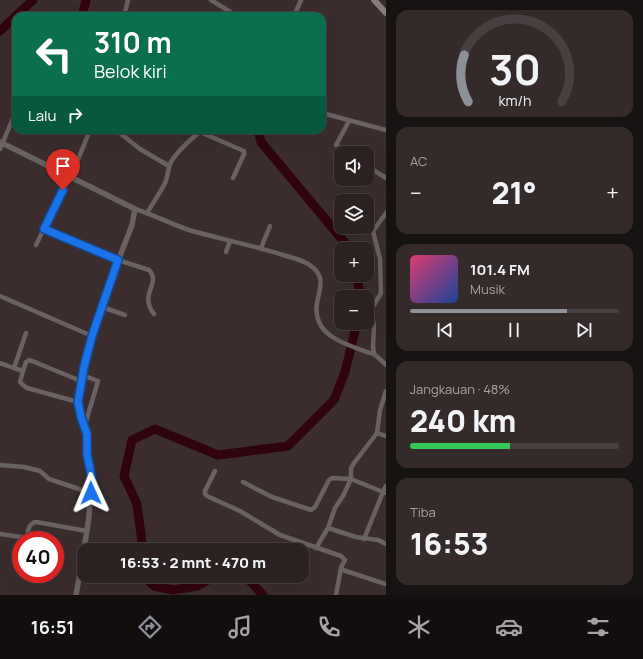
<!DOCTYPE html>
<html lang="id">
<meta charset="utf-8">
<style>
body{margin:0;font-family:Manrope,sans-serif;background:#342a2a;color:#f1f3f6;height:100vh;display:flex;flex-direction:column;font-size:15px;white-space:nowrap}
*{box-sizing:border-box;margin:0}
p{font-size:13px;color:#a6a4a5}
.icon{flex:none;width:22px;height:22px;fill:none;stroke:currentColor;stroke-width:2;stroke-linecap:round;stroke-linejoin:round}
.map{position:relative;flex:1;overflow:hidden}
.sheet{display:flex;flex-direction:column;gap:10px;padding:10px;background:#181313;width:257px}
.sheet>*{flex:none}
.banner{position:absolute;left:12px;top:12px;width:314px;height:122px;border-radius:12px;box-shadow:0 4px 16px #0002,0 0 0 1px #483f40;background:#0b6e4f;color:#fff;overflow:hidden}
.controls{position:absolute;left:334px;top:146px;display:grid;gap:8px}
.controls a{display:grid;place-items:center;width:40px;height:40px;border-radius:8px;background:#2c2222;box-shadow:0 4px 16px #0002,0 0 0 1px #483f40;font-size:20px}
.speed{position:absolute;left:12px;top:531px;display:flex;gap:8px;font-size:20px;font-weight:700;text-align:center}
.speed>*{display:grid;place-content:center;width:52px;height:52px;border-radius:50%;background:#2c2222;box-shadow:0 4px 16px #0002,0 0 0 1px #483f40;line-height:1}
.speed .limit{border:6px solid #d22;background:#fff;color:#111}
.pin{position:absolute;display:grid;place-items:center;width:34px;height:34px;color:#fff;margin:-41px -17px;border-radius:50% 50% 50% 0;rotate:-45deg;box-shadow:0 0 4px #0007}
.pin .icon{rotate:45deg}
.me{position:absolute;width:44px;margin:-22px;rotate:359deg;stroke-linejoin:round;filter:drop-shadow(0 0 3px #0008)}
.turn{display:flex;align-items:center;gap:14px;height:84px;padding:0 16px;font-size:18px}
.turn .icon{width:52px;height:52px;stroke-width:2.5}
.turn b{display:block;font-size:28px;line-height:34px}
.then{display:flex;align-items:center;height:38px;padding:0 16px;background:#0003;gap:8px;font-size:15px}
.big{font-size:30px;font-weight:800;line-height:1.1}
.sheet .widget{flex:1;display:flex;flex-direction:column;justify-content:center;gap:6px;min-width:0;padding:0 14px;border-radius:12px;background:#342a2a}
.sheet .dial{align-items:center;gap:0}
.dial svg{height:104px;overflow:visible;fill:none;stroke:#483f40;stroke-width:7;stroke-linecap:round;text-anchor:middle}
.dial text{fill:#f1f3f6;stroke:none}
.song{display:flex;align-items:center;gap:12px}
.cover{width:48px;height:48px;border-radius:6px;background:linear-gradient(135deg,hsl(340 70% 55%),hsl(220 70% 35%))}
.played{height:4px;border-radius:2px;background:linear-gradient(90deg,#8c9099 75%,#483f40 75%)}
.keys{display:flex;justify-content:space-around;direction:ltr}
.heat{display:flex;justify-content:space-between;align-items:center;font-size:22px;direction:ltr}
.charge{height:6px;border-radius:3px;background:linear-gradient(90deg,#34c759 48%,#483f40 0)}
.trip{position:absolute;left:77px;top:543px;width:232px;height:40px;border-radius:12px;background:#2c2222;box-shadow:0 4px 16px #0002,0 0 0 1px #483f40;font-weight:800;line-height:40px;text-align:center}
.tab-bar{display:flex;height:64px;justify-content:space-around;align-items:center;background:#120e0e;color:#a6a4a5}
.tab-bar .icon{width:28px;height:28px}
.tab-bar .selected{color:#8c9099}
.tab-bar b{font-size:18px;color:#f1f3f6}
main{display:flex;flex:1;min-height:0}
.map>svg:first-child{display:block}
</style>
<main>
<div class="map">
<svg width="386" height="595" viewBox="0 0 386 595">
<rect width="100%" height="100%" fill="#3b2d2e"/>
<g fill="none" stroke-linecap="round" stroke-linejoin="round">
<g stroke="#30040e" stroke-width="9">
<path d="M82,16L86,0"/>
<path d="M0,31L33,0"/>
<path d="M258,130L261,142L346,244L347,249"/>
<path d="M357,275L360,297"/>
<path d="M143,550L137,504L124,476L132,440L155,429L218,455L288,446L334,400L345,372L357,323"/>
<path d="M143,576L154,586L173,590L197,586L215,576"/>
<path d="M231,576L249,580L263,595"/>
</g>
<g stroke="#696162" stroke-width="4.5">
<path d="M211,0L237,16"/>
<path d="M124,16L128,0"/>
<path d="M294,16L301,0"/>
<path d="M322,113L386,130"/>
<path d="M322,121L325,114"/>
<path d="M116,130L140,149L169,166"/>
<path d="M200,132L244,151V154L233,178"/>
<path d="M0,149L16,111"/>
<path d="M348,153L336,145L349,121"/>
<path d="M367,166L386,178"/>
<path d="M71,177L90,130"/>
<path d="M135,209C154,215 171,224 189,230C220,239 252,245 283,255C293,258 304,260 311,266C333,282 309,299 319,322C326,339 351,346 367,352C369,353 373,353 375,355C379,358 383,362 386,365"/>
<path d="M147,213C153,203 160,193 165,183C168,176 168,168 171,162C178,150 191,139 202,130"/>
<path d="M44,229L118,260L149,270C162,283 138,294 154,314"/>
<path d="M36,245L70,176"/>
<path d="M261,248L270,226"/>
<path d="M226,252L230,241"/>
<path d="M0,296L92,336"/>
<path d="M102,307L125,315"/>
<path d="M374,354L373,346L374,327L371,310L381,293L380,259L373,231L386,213"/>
<path d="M0,363L14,368L26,333"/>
<path d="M14,368L23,371L26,362L29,360L32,361L81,381"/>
<path d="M23,371L20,382L23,385L27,388L78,402"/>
<path d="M82,375L98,381L85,425"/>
<path d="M377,433L386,436"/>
<path d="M0,465L24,467L40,471L49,479L91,493"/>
<path d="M215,471L205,491V494L207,496L240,511L280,535L341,556L345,560L341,567L343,570L386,584"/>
<path d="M243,482L272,497L311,510L315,507L329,480L332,478L351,479L383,492L364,539"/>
<path d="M386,486L383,492L386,493"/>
<path d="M328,528L356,537L378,540L386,544"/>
<path d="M0,534L28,538"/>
<path d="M30,540C26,534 28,523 36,522L87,531"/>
<path d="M316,548L328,528L335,508L343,496L351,479V468L354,463L377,433L380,410L386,391"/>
<path d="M336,595L341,568"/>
</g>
<g stroke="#696162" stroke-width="5.5">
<path d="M0,142L135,209L132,225L108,287L92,336L81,381L78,402L79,410L87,434V460L91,479L89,517L84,550"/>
<path d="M76,595L84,551"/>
</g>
<path stroke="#887c7d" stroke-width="6" d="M374,0L386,13"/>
</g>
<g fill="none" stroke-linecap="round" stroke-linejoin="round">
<defs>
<path id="route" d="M63,190L44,229L118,260L92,336L84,367L78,402L81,417L87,434V454L92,479L91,493"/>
</defs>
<use href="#route" stroke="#114b97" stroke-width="10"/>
<use href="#route" stroke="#1a73e8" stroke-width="7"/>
</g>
</svg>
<div class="controls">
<a><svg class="icon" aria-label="sound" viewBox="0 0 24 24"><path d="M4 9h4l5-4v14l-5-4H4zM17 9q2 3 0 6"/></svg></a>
<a><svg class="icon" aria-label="layers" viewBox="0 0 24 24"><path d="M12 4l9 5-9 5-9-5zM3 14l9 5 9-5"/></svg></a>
<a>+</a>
<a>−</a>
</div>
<div class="speed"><div class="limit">40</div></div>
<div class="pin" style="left:63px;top:190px;background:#d93025"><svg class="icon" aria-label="arrive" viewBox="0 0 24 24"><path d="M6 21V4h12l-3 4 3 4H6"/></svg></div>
<svg class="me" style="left:91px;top:493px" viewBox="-20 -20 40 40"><path d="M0-17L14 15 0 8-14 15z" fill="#1a73e8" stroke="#fff" stroke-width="4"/></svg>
<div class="trip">16:53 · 2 mnt · 470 m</div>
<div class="banner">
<div class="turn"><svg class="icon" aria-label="left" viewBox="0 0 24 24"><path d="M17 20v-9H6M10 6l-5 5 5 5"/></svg><div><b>310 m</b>Belok kiri</div></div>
<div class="then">Lalu<svg class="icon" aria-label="right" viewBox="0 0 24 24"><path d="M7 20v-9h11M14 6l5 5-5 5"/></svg></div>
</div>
</div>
<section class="sheet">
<div class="widget dial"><svg viewBox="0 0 100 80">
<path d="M14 69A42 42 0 1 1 86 69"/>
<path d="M14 69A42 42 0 0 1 11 33" stroke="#8c9099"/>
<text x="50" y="56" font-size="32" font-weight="700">30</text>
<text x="50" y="72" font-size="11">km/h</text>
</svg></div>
<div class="widget"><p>AC</p>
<div class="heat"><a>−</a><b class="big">21°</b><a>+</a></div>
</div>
<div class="widget">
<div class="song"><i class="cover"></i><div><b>101.4 FM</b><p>Musik</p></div></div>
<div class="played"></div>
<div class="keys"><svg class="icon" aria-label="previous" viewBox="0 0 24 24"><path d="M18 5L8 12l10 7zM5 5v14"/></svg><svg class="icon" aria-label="pause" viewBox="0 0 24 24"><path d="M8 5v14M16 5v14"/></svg><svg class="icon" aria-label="next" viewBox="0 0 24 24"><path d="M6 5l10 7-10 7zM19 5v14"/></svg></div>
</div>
<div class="widget"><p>Jangkauan · 48%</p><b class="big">240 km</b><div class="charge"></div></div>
<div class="widget"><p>Tiba</p><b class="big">16:53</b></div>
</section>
</main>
<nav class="tab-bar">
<b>16:51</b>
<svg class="icon selected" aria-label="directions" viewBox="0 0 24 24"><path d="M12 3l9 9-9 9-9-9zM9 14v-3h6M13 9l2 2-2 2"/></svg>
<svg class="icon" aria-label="music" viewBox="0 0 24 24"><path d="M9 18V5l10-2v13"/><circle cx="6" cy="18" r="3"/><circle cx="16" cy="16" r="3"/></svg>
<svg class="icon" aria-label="phone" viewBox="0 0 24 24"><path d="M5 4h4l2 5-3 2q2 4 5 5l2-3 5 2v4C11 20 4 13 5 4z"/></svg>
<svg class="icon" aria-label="climate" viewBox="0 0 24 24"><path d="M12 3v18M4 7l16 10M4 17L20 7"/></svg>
<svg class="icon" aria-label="car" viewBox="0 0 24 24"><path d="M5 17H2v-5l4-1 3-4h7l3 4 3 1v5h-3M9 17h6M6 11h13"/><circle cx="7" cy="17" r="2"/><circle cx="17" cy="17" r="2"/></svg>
<svg class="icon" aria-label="filters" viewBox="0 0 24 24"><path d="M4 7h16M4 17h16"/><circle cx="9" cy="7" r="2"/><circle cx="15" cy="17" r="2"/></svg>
</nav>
